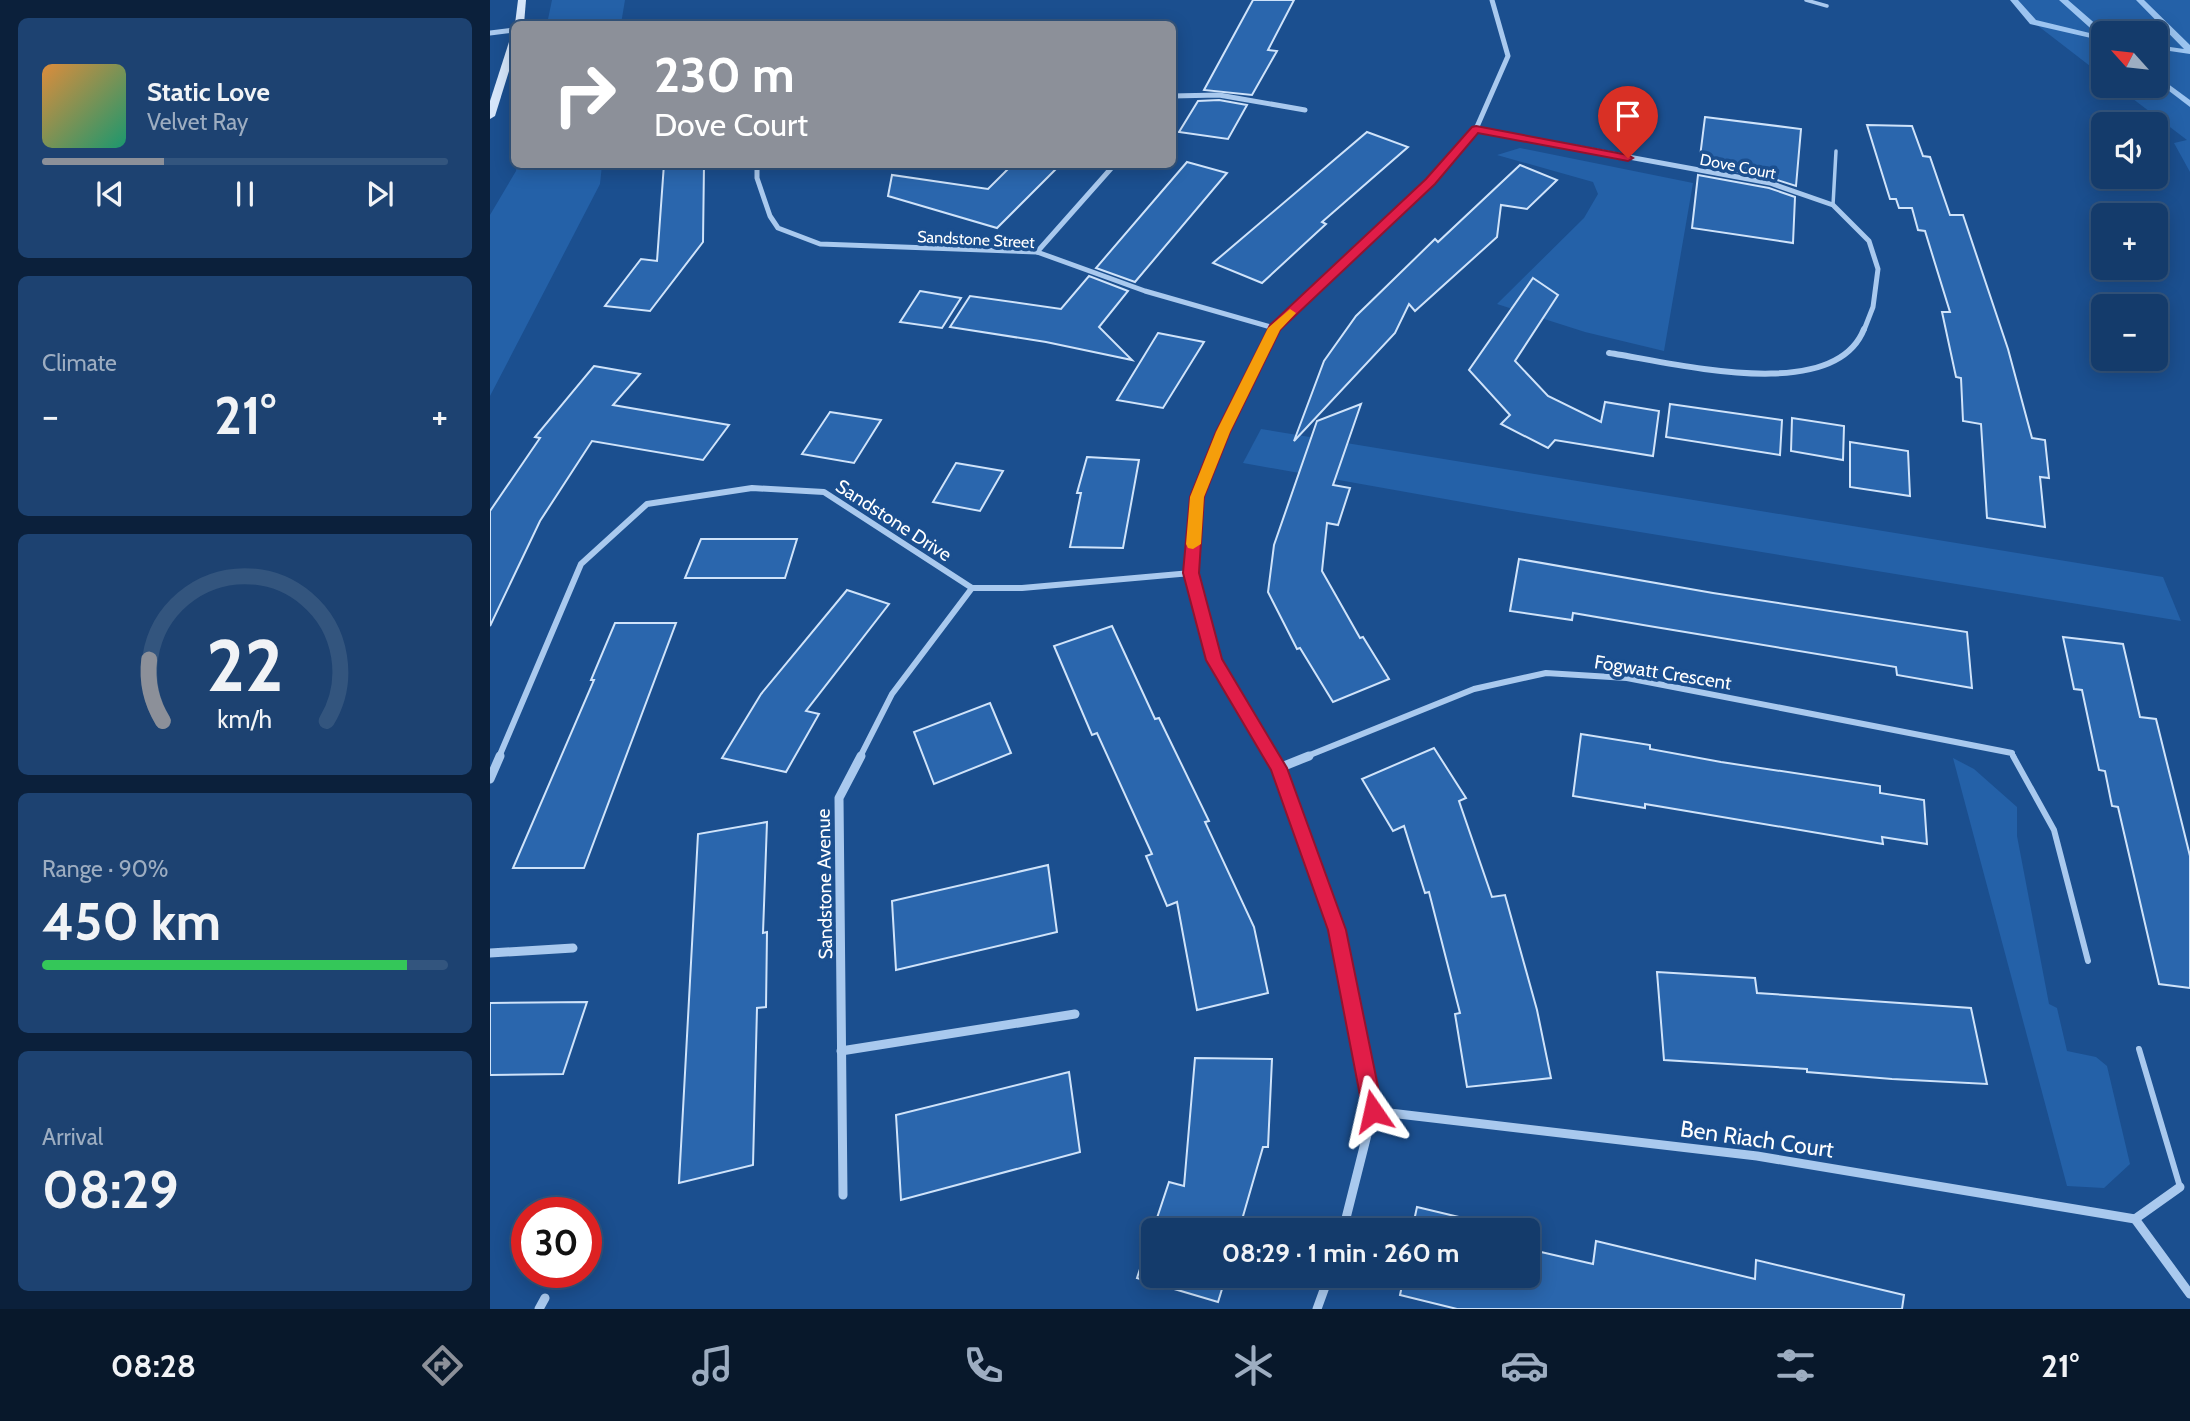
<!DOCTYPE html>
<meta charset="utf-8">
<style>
body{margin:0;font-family:Cabin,sans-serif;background:#1d4271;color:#f1f3f6;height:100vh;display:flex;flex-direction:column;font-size:26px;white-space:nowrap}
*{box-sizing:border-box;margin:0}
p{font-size:23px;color:#9dadc1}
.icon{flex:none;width:38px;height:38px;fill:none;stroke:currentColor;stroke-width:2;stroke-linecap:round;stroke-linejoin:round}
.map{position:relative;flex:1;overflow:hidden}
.side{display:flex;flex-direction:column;gap:18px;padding:18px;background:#0b203b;width:490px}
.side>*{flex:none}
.banner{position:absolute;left:21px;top:21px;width:665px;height:147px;border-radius:10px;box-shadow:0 4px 18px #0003,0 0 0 2px #33557e;background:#8c9099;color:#fff;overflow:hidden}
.needle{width:46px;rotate:297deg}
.buttons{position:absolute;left:1601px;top:21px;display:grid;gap:14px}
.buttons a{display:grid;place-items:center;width:77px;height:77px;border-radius:10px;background:#143b6b;box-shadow:0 4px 18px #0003,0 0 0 2px #33557e;font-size:35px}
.speed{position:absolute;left:21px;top:1197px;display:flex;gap:14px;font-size:35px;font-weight:700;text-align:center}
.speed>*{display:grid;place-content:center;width:91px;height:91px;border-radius:50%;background:#143b6b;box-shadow:0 4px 18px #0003,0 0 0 2px #33557e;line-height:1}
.speed .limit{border:10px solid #d22;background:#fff;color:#111}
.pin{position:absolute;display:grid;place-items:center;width:60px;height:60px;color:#fff;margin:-72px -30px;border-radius:50% 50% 50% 0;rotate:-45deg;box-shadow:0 0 7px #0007}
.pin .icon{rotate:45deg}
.me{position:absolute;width:77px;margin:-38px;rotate:349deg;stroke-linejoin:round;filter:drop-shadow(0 0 5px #0008)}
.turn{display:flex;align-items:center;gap:24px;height:147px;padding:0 28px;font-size:32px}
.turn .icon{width:91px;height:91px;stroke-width:2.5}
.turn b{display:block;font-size:49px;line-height:60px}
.big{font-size:52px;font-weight:700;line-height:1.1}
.side .widget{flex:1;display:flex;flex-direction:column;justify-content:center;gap:10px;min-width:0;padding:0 24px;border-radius:10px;background:#1d4271}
.side .dial{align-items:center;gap:0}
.dial svg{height:182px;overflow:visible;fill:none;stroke:#33557e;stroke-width:7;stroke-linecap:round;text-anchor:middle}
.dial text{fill:#f1f3f6;stroke:none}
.song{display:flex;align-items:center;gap:21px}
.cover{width:84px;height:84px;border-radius:10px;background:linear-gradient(135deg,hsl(30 70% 55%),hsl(160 70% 35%))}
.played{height:7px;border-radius:4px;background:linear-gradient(90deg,#8c9099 30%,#33557e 30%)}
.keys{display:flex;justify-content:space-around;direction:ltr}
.heat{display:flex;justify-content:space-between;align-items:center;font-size:38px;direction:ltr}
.charge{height:10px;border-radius:5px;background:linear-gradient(90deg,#34c759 90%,#33557e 0)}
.trip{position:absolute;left:651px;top:1218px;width:399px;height:70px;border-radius:10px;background:#143b6b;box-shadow:0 4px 18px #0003,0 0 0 2px #33557e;font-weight:700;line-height:70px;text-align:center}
.tab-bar{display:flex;height:112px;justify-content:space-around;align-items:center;background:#08182b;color:#9dadc1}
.tab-bar .icon{width:49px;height:49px}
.tab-bar .active{color:#8c9099}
.tab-bar b{font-size:32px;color:#f1f3f6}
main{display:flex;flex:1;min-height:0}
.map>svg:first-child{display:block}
</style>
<main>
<section class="side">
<div class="widget">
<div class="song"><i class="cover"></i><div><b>Static Love</b><p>Velvet Ray</p></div></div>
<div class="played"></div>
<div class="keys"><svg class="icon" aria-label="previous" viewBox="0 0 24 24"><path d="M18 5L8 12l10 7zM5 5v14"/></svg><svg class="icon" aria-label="pause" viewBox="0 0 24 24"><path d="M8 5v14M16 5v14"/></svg><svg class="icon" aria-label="next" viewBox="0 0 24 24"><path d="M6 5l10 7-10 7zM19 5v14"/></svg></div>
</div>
<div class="widget"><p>Climate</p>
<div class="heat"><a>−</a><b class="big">21°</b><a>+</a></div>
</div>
<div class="widget dial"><svg viewBox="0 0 100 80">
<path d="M14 69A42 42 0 1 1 86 69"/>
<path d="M14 69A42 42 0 0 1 8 42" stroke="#8c9099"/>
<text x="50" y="56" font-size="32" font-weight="700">22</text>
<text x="50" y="72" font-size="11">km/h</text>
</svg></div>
<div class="widget"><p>Range · 90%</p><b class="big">450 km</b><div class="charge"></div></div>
<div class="widget"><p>Arrival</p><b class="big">08:29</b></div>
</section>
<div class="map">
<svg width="1700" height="1309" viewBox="0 0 1700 1309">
<rect width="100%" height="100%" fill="#1b4f8f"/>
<g fill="#2461a8">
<path d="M62,0H135L131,24H57Z"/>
<path d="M1524,0H1700V172L1684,143L1697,140L1626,86H1666V33H1614L1613,76L1543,22Z"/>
<path d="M1030,148L1203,183L1174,351L1095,332L1007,304L1094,218L1108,194L1103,182L1007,155Z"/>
<path d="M27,165H112L110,184L0,396V215L26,171Z"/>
<path d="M771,429L1673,577L1691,621L1028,512L753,463Z"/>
<path d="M1463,758L1484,769L1527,807V836L1559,1004L1567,1008L1577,1051L1606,1057L1617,1066L1640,1164L1614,1188L1577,1186Z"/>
</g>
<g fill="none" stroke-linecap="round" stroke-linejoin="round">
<g fill="#9cc4f0" fill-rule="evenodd">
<path d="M1520,0H1528L1546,20L1608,35L1569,0H1578L1616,33H1614V41L1540,24Z"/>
<path d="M1646,0H1654L1700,45V54L1666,49V45L1694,49Z"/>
<path d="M1666,75L1700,100V107L1666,81Z"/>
</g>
</g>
<g fill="#2a66ad" stroke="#cfe3fa" stroke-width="2">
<path d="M763,0H804L778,50L787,51L762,95L714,90Z"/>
<path d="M729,100L757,105L738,139L689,132L708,101Z"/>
<path d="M1215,117L1311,129L1306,186L1281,178L1209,165Z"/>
<path d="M1377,125L1422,126L1433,156L1440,157L1460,215H1473L1518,349L1542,438L1555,440L1559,478L1550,477L1555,527L1497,518L1491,424L1473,421L1471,378L1466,377L1452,312H1460L1435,231L1428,230L1422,208H1409L1406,199H1400Z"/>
<path d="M877,132L918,147L832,222L836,224L772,283L723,263Z"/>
<path d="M697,162L737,173L645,282L606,268Z"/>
<path d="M174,164H214L213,242L160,311L115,306L151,259L167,261Z"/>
<path d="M523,164H571L507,228L398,196L402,175L498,189Z"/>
<path d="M1030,165L1067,180L1037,209L1011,205L1007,237L925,311L919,304L905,333L804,441L834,361L866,316L945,239L948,242Z"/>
<path d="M1208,175L1279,188L1305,197L1303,243L1202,228Z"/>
<path d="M599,276L638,291L609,327L642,360L556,342L460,327L480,296L571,309Z"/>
<path d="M1043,278L1068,295L1025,361L1058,396L1111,422L1115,402L1169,411L1163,456L1065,440L1058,448L1011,424L1020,415L979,370Z"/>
<path d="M430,291L471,298L452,328L410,322Z"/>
<path d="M668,333L714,342L673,408L627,400Z"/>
<path d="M104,366L150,374L123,405L239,425L213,460L102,441L50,521L0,626V511L50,438L45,437Z"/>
<path d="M871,404L843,485L860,488L848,525L837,523L832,571L870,638L873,637L899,679L843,702L810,648L807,649L778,592L784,545L827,421Z"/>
<path d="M1180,404L1292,420L1290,455L1176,437Z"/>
<path d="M340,412L391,420L364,463L312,454Z"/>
<path d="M1302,418L1354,426L1353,460L1301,451Z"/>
<path d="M1360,442L1418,451L1420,496L1360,487Z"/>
<path d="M597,457L649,460L633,548L580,547L591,493H587Z"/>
<path d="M466,463L513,471L490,511L443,502Z"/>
<path d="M211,539H307L295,578H195Z"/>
<path d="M1029,559L1223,593L1477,632L1482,688L1407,675L1406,667L1159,626L1083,613L1082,620L1020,611Z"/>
<path d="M357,590L399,604L316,711L329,714L296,772L232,758L271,694Z"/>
<path d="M125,623H186L94,868H23L104,680H101Z"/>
<path d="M622,626L665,719L669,718L719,821L715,822L764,927L778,993L707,1010L687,902L677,906L656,856L662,854L607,733L602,735L564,646Z"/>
<path d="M1573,637L1633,644L1650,717L1666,719L1700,856V988L1669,984L1628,807L1622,806L1615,771L1609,770L1592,690L1584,689Z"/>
<path d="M500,703L521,753L444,784L424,732Z"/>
<path d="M1091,734L1160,745V749L1231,762L1390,786V793L1434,800L1437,844L1392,837L1393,844L1155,804V808L1083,796Z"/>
<path d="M944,748L976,798L969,801L1002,897L1015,895L1047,1010L1061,1078L977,1087L965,1014L970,1013L939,892L935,893L914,826L903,831L872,779Z"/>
<path d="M277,822L273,933L277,932L276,1007L267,1008L263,1165L189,1183L208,834Z"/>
<path d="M558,865L567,932L406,970L402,901Z"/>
<path d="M1167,972L1265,978L1267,993L1481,1008L1497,1084L1402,1079L1317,1072V1069L1174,1060Z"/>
<path d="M97,1002L73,1074L0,1075V1003Z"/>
<path d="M705,1058L782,1059L778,1147H773L749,1230H663V1276H736L728,1302L647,1278L679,1182L694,1186Z"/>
<path d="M579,1072L590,1152L411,1200L406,1115Z"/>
<path d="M927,1207L1011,1227V1230H922Z"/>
<path d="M1106,1241L1265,1279L1266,1260L1414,1295L1412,1309H967L910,1295L914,1276H1038V1249L1103,1264Z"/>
</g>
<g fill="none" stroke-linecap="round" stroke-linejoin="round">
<g stroke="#a9c9ee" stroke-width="3.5">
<path d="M1316,0L1337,6"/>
<path d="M1343,205L1346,151"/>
</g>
<path stroke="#a9c9ee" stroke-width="5" d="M1522,753L1524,757"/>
<g stroke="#a9c9ee" stroke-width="6">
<path d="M1523,756L1564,830L1598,961"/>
<path d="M1649,1049L1690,1187"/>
</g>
<g stroke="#a9c9ee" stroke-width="5">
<path d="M0,33L24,30"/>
<path d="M682,96L729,95L815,110"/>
<path d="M986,129L1280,183L1343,205L1379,241L1388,269L1383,307L1374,330"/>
<path d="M267,164V178L280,216L288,228L330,244L547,252L655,291L784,328"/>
<path d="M547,252L625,164"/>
<path d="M783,330L941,182L986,129L1018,56L1002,0"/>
</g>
<g stroke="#a9c9ee" stroke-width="6">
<path d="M1119,353C1181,362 1344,406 1374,329"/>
<path d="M9,757L91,564L157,504L262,488L334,492L482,588H532L701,573"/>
<path d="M370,757L402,694L482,588"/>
<path d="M783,757L724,660L701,573L707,497L733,432L784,329"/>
<path d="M815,757L984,689L1056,673L1137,678L1522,753"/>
</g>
<g stroke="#a9c9ee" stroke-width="9">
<path d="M781,756L789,768L847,930L883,1111L853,1230"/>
<path d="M789,768L819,756"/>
<path d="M0,779L10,756"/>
<path d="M0,953L83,948"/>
<path d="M351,1051L585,1014"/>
<path d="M883,1111L1267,1156L1645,1219"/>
<path d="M353,1195L349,798L371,756"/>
<path d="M1645,1219L1700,1294"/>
<path d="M1645,1219L1690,1187"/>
<path d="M49,1309L55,1298"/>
<path d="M827,1309L839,1276"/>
</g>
<g fill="#d6e6fa" fill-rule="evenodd">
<path d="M28,0H36L34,24H25Z"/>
<path d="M24,39V55L5,116L0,119V101L19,42Z"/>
</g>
</g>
<path fill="#e11d48" stroke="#92132f" stroke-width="2" d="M986,126L1138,155L1143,158L1138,161L988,133L945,184L790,330L740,432L714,497L709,573L732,659L797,768L856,930L893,1111L890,1118L883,1121L875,1118L873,1111L838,930L781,770L716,660L693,573L700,497L726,432L780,325L936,179L982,127Z"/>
<path fill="#f59e0b" d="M800,309L806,313L790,330L740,432L714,497L711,544L703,549L698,548L696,544L700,497L726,432L778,328Z"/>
<g text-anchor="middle" stroke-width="7" stroke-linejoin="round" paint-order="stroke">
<g font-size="16" fill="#fff" stroke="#1b4f8f">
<text transform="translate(1248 166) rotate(11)" y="6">Dove Court</text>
<text transform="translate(486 239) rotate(3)" y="6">Sandstone Street</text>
</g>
<g font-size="19" fill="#fff" stroke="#1b4f8f">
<text transform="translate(404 520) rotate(33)" y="7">Sandstone Drive</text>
<text transform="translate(1173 672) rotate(9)" y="7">Fogwatt Crescent</text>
<text transform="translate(334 884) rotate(-91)" y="7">Sandstone Avenue</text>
</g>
<g font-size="23" fill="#fff" stroke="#1b4f8f">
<text transform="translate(1267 1139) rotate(8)" y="8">Ben Riach Court</text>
</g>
</g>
</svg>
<div class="buttons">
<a><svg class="needle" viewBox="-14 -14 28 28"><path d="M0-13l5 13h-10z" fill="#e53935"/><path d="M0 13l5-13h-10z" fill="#9dadc1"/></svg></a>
<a><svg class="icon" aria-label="sound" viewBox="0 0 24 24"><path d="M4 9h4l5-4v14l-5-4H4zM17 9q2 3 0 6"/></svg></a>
<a>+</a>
<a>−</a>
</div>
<div class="speed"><div class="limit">30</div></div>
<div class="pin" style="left:1138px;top:158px;background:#d93025"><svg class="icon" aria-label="arrive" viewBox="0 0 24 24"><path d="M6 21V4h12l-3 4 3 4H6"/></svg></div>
<svg class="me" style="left:883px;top:1111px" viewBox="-20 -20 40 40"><path d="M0-17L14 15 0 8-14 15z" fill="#e11d48" stroke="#fff" stroke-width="4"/></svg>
<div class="trip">08:29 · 1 min · 260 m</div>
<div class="banner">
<div class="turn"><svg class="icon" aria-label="right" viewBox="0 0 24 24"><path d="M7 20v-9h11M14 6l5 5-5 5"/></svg><div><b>230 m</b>Dove Court</div></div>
</div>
</div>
</main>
<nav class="tab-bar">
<b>08:28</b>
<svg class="icon active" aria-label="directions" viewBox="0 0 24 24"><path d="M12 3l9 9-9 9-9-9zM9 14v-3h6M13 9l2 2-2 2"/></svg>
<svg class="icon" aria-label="music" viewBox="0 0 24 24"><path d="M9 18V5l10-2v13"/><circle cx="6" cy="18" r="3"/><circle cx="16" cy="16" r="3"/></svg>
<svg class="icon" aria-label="phone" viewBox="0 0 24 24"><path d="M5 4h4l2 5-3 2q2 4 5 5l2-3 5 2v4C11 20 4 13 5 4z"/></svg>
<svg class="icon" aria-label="climate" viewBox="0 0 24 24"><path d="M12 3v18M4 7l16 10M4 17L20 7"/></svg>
<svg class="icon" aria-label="car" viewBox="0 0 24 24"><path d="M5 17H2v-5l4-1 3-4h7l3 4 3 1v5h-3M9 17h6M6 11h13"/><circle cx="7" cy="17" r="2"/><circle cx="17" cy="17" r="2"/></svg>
<svg class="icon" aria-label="filters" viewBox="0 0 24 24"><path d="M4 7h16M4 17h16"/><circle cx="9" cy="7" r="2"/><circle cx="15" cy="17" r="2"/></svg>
<b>21°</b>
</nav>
